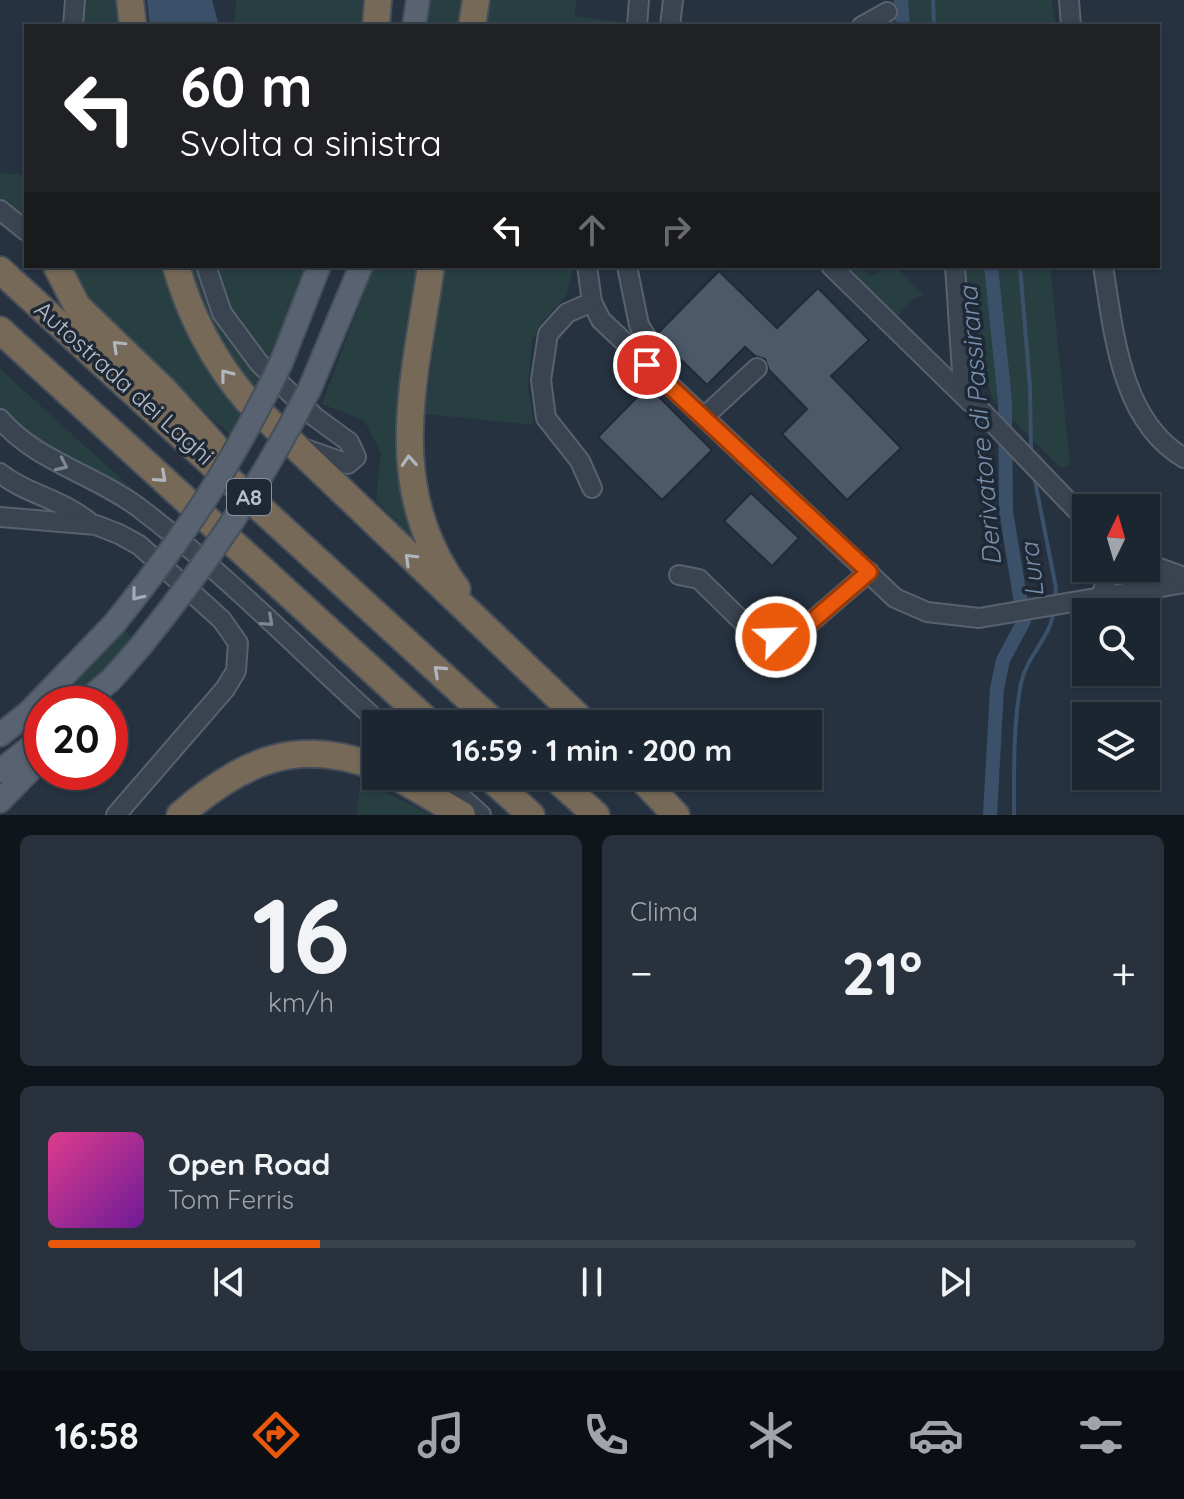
<!DOCTYPE html>
<html lang="it">
<meta charset="utf-8">
<style>
body{margin:0;font-family:Quicksand,sans-serif;background:#29323c;color:#f1f3f6;height:100vh;display:flex;flex-direction:column;font-size:30px;white-space:nowrap}
*{box-sizing:border-box;margin:0}
p{font-size:26px;color:#a0a5ab}
.icon{flex:none;width:44px;height:44px;fill:none;stroke:currentColor;stroke-width:2;stroke-linecap:round;stroke-linejoin:round}
.map{position:relative;height:815px;overflow:hidden}
.side{display:flex;flex-direction:column;gap:20px;padding:20px;background:#0f151a;flex:1}
.side>*{flex:none}
.banner{position:absolute;left:24px;top:24px;width:1136px;height:244px;border-radius:0px;box-shadow:0 2px 6px #0004,0 0 0 2px #3a434c;background:#202124;color:#fff;overflow:hidden}
.needle{width:52px;rotate:5deg}
.controls{position:absolute;left:1072px;top:494px;display:grid;gap:16px}
.controls a{display:grid;place-items:center;width:88px;height:88px;border-radius:0px;background:#1c2630;box-shadow:0 2px 6px #0004,0 0 0 2px #3a434c;font-size:40px}
.speed{position:absolute;left:24px;top:686px;display:flex;gap:16px;font-size:40px;font-weight:700;text-align:center}
.speed>*{display:grid;place-content:center;width:104px;height:104px;border-radius:50%;background:#1c2630;box-shadow:0 2px 6px #0004,0 0 0 2px #3a434c;line-height:1}
.speed .limit{border:12px solid #d22;background:#fff;color:#111}
.pin{position:absolute;display:grid;place-items:center;width:68px;height:68px;color:#fff;margin:-34px;border:4px solid #fff;border-radius:50%;box-shadow:0 2px 8px #0007}
.me{position:absolute;width:88px;margin:-44px;rotate:66deg;stroke-linejoin:round;filter:drop-shadow(0 0 6px #0008)}
.turn{display:flex;align-items:center;gap:28px;height:168px;padding:0 24px;font-size:36px}
.turn .icon{width:104px;height:104px;stroke-width:2.5}
.turn b{display:block;font-size:56px;line-height:68px}
.lanes{display:flex;align-items:center;height:76px;padding:0 24px;background:#0003;justify-content:center;gap:40px;direction:ltr}
.lanes .off{opacity:.35}
.big{font-size:60px;font-weight:800;line-height:1.1}
.side .tile{flex:1;display:flex;flex-direction:column;justify-content:center;gap:12px;min-width:0;padding:0 28px;border-radius:12px;background:#29323c}
.side .dial{align-items:center;gap:0}
.dial b{font-size:104px;line-height:1}
.song{display:flex;align-items:center;gap:24px}
.cover{width:96px;height:96px;border-radius:12px;background:linear-gradient(135deg,hsl(330 70% 55%),hsl(280 70% 35%))}
.played{height:8px;border-radius:4px;background:linear-gradient(90deg,#ea580c 25%,#3a434c 25%)}
.keys{display:flex;justify-content:space-around;direction:ltr}
.heat{display:flex;justify-content:space-between;align-items:center;font-size:44px;direction:ltr}
.side .tiles{flex:1;display:grid;gap:20px;grid-template-columns:1fr 1fr}
.tile:last-child{grid-column:span 2}
.trip{position:absolute;left:362px;top:710px;width:460px;height:80px;border-radius:0px;background:#1c2630;box-shadow:0 2px 6px #0004,0 0 0 2px #3a434c;font-weight:800;line-height:80px;text-align:center}
.menu{display:flex;height:128px;justify-content:space-around;align-items:center;background:#0b0f13;color:#a0a5ab}
.menu .icon{width:56px;height:56px}
.menu .current{color:#ea580c}
.menu b{font-size:36px;color:#f1f3f6}
.map>svg:first-child{display:block}
</style>
<div class="map">
<svg width="1184" height="815" viewBox="0 0 1184 815">
<rect width="100%" height="100%" fill="#263240"/>
<g fill="#283f41">
<path d="M81,0H123L126,26H79Z"/>
<path d="M236,0H362L363,26H234Z"/>
<path d="M428,0H470L465,26H424Z"/>
<path d="M491,0H576L575,16L630,23L629,26H486Z"/>
<path d="M892,0H1052L1055,26H895Z"/>
<path d="M0,173L26,175V221L0,201Z"/>
<path d="M66,266H169L244,410L231,435L88,308Z"/>
<path d="M183,266H310L252,394L234,373Z"/>
<path d="M374,266H425L402,424L437,563L376,500L381,453L364,420L322,404Z"/>
<path d="M444,266H574L566,296L540,324L532,341L528,388L534,425L425,414Z"/>
<path d="M845,266H860L872,277L886,266H895L924,295L915,298L896,317Z"/>
<path d="M962,266H1050L1070,465L1061,468L993,400L970,329Z"/>
<path d="M0,369L142,498C93,468 38,451 0,407Z"/>
<path d="M124,630L131,636L112,662L68,704H53Z"/>
<path d="M360,784L379,789L431,815H356Z"/>
</g>
<path fill="#3b5069" d="M147,0H212L219,26H150Z"/>
<g fill="none" stroke-linecap="round" stroke-linejoin="round">
<g stroke="#3b5069" stroke-width="4">
<path d="M933,0L934,26"/>
<path d="M1020,266L1030,387L1031,451"/>
<path d="M1034,476L1056,588L1055,601"/>
<path d="M1014,815C1014,773 1013,725 1021,683C1027,655 1051,638 1054,609"/>
</g>
<g stroke="#3b5069" stroke-width="14">
<path d="M901,0L903,26"/>
<path d="M990,815L997,689L1003,660L1024,621L1006,511L1005,401L991,266"/>
</g>
</g>
<g fill="#4c5969" stroke="#212a37" stroke-width="2">
<path d="M719,271L777,328L818,288L869,340L831,376L901,448L847,500L782,434L807,409L769,370L765,359L755,356L745,347L707,385L661,340L658,333Z"/>
<path d="M648,386L712,450L662,500L598,437Z"/>
<path d="M751,493L799,538L772,566L724,521Z"/>
</g>
<g fill="none" stroke-linecap="round" stroke-linejoin="round">
<defs>
<g id="minor">
<path d="M1069,0L1071,26"/>
<path d="M73,26L75,0"/>
<path d="M637,26L639,0"/>
<path d="M670,26L673,0"/>
<path d="M862,26L887,12"/>
<path d="M0,210L26,231"/>
<path d="M206,266L222,313L259,363L315,417L349,442L356,457L348,464L303,448"/>
<path d="M587,266L592,302L601,320L895,598L927,612L979,618L1184,583"/>
<path d="M627,266L639,325L650,343"/>
<path d="M831,266L970,402"/>
<path d="M955,266L962,372L970,399L1086,520"/>
<path d="M1103,266C1114,332 1120,420 1184,458"/>
<path d="M704,417L757,368"/>
<path d="M0,419C37,462 94,474 138,507C224,572 301,652 381,724"/>
<path d="M0,473C26,494 61,499 88,521"/>
<path d="M592,488L580,461L546,418L541,380L548,334L567,313L592,302"/>
<path d="M0,517L96,525L119,534L139,545L222,620L238,643L236,671L225,689L116,815"/>
<path d="M1146,563L1184,577"/>
<path d="M679,575L699,579L750,629L776,637L805,627L869,572"/>
<path d="M1101,596L1111,568"/>
<path d="M438,776L481,815"/>
</g>
<g id="major">
<path d="M414,26L418,0"/>
<path d="M281,363L319,266"/>
<path d="M310,388L361,266"/>
<path d="M82,704L111,680L140,647"/>
<path d="M0,735L29,712L114,624"/>
<path d="M0,771L42,738"/>
<path d="M0,801L42,758"/>
</g>
<g id="highway">
<path d="M130,0L133,26"/>
<path d="M376,26L378,0"/>
<path d="M472,26L476,0"/>
<path d="M176,266C190,316 213,360 247,400L586,724"/>
<path d="M431,266C415,380 382,487 457,589"/>
<path d="M57,267L77,306L165,391L214,445"/>
<path d="M0,270L496,724"/>
<path d="M0,330L431,724"/>
<path d="M396,776L462,815"/>
<path d="M488,776L531,815"/>
<path d="M553,776L596,815"/>
<path d="M639,776L676,815"/>
<path d="M180,815C241,762 296,736 376,767"/>
</g>
</defs>
<use href="#minor" stroke="#58616d" stroke-width="22"/>
<use href="#major" stroke="#464f5c" stroke-width="26"/>
<use href="#highway" stroke="#454e5a" stroke-width="30"/>
<use href="#minor" stroke="#3a4350" stroke-width="18"/>
<use href="#major" stroke="#586270" stroke-width="22"/>
<use href="#highway" stroke="#766957" stroke-width="26"/>
<defs>
<g id="major-bridge">
<path d="M114,624C185,536 232,465 281,363"/>
<path d="M140,647C208,563 261,484 310,388"/>
</g>
</defs>
<use href="#major-bridge" stroke="#464f5c" stroke-width="26" stroke-linecap="butt"/>
<use href="#major-bridge" stroke="#586270" stroke-width="22"/>
</g>
<defs><path id="oneway-chevron" d="M-2-3.5L2.5 0L-2 3.5" fill="none" stroke-width="1.6" stroke-linecap="round" stroke-linejoin="round" transform="scale(2)"/></defs>
<g stroke="#b0b6be">
<use href="#oneway-chevron" transform="translate(118 346) rotate(-136)"/>
<use href="#oneway-chevron" transform="translate(226 375) rotate(-128)"/>
<use href="#oneway-chevron" transform="translate(409 461) rotate(-94)"/>
<use href="#oneway-chevron" transform="translate(161 477) rotate(42)"/>
<use href="#oneway-chevron" transform="translate(410 559) rotate(-136)"/>
<use href="#oneway-chevron" transform="translate(439 671) rotate(-137)"/>
</g>
<g stroke="#7e8793">
<use href="#oneway-chevron" transform="translate(62 465) rotate(25)"/>
<use href="#oneway-chevron" transform="translate(268 621) rotate(42)"/>
</g>
<use stroke="#a3acb8" href="#oneway-chevron" transform="translate(137 595) rotate(129)"/>
<g fill="none" stroke-linecap="round" stroke-linejoin="round">
<defs>
<path id="route" d="M647,365L869,572L805,627L776,637"/>
</defs>
<use href="#route" stroke="#983908" stroke-width="20"/>
<use href="#route" stroke="#ea580c" stroke-width="14"/>
</g>
<g text-anchor="middle" stroke-width="7" stroke-linejoin="round" paint-order="stroke">
<rect fill="#1f2835" stroke="#89919d" stroke-width="2" x="227" y="479" width="44" height="36" rx="6"/>
<g font-size="22" font-weight="bold" fill="#b6beca">
<text x="249" y="505">A8</text>
</g>
<g font-size="24" fill="#b6beca" stroke="#1f2835">
<text transform="translate(124 383) rotate(42)" y="8">Autostrada dei Laghi</text>
</g>
<g font-size="26" font-style="italic" fill="#7790ad" stroke="#1f2835">
<text transform="translate(980 426) rotate(-95)" y="9">Derivatore di Passirana</text>
<text transform="translate(1032 570) rotate(-96)" y="9">Lura</text>
</g>
</g>
</svg>
<div class="controls">
<a><svg class="needle" viewBox="-14 -14 28 28"><path d="M0-13l5 13h-10z" fill="#e53935"/><path d="M0 13l5-13h-10z" fill="#a0a5ab"/></svg></a>
<a><svg class="icon" aria-label="search" viewBox="0 0 24 24"><circle cx="10" cy="10" r="6"/><path d="M15 15l6 6"/></svg></a>
<a><svg class="icon" aria-label="layers" viewBox="0 0 24 24"><path d="M12 4l9 5-9 5-9-5zM3 14l9 5 9-5"/></svg></a>
</div>
<div class="speed"><div class="limit">20</div></div>
<div class="pin" style="left:647px;top:365px;background:#d93025"><svg class="icon" aria-label="arrive" viewBox="0 0 24 24"><path d="M6 21V4h12l-3 4 3 4H6"/></svg></div>
<svg class="me" style="left:776px;top:637px" viewBox="-20 -20 40 40"><circle r="17" fill="#ea580c" stroke="#fff" stroke-width="3"/><path d="M0-11L8 9 0 5-8 9z" fill="#fff"/></svg>
<div class="trip">16:59 · 1 min · 200 m</div>
<div class="banner">
<div class="turn"><svg class="icon" aria-label="left" viewBox="0 0 24 24"><path d="M17 20v-9H6M10 6l-5 5 5 5"/></svg><div><b>60 m</b>Svolta a sinistra</div></div>
<div class="lanes"><svg class="icon" aria-label="left" viewBox="0 0 24 24"><path d="M17 20v-9H6M10 6l-5 5 5 5"/></svg><svg class="icon off" aria-label="ahead" viewBox="0 0 24 24"><path d="M12 20V5M6 11l6-6 6 6"/></svg><svg class="icon off" aria-label="right" viewBox="0 0 24 24"><path d="M7 20v-9h11M14 6l5 5-5 5"/></svg></div>
</div>
</div>
<section class="side">
<div class="tiles">
<div class="tile dial"><b>16</b><p>km/h</p></div>
<div class="tile"><p>Clima</p>
<div class="heat"><a>−</a><b class="big">21°</b><a>+</a></div>
</div>
<div class="tile">
<div class="song"><i class="cover"></i><div><b>Open Road</b><p>Tom Ferris</p></div></div>
<div class="played"></div>
<div class="keys"><svg class="icon" aria-label="previous" viewBox="0 0 24 24"><path d="M18 5L8 12l10 7zM5 5v14"/></svg><svg class="icon" aria-label="pause" viewBox="0 0 24 24"><path d="M8 5v14M16 5v14"/></svg><svg class="icon" aria-label="next" viewBox="0 0 24 24"><path d="M6 5l10 7-10 7zM19 5v14"/></svg></div>
</div>
</div>
</section>
<nav class="menu">
<b>16:58</b>
<svg class="icon current" aria-label="directions" viewBox="0 0 24 24"><path d="M12 3l9 9-9 9-9-9zM9 14v-3h6M13 9l2 2-2 2"/></svg>
<svg class="icon" aria-label="music" viewBox="0 0 24 24"><path d="M9 18V5l10-2v13"/><circle cx="6" cy="18" r="3"/><circle cx="16" cy="16" r="3"/></svg>
<svg class="icon" aria-label="phone" viewBox="0 0 24 24"><path d="M5 4h4l2 5-3 2q2 4 5 5l2-3 5 2v4C11 20 4 13 5 4z"/></svg>
<svg class="icon" aria-label="climate" viewBox="0 0 24 24"><path d="M12 3v18M4 7l16 10M4 17L20 7"/></svg>
<svg class="icon" aria-label="car" viewBox="0 0 24 24"><path d="M5 17H2v-5l4-1 3-4h7l3 4 3 1v5h-3M9 17h6M6 11h13"/><circle cx="7" cy="17" r="2"/><circle cx="17" cy="17" r="2"/></svg>
<svg class="icon" aria-label="filters" viewBox="0 0 24 24"><path d="M4 7h16M4 17h16"/><circle cx="9" cy="7" r="2"/><circle cx="15" cy="17" r="2"/></svg>
</nav>
